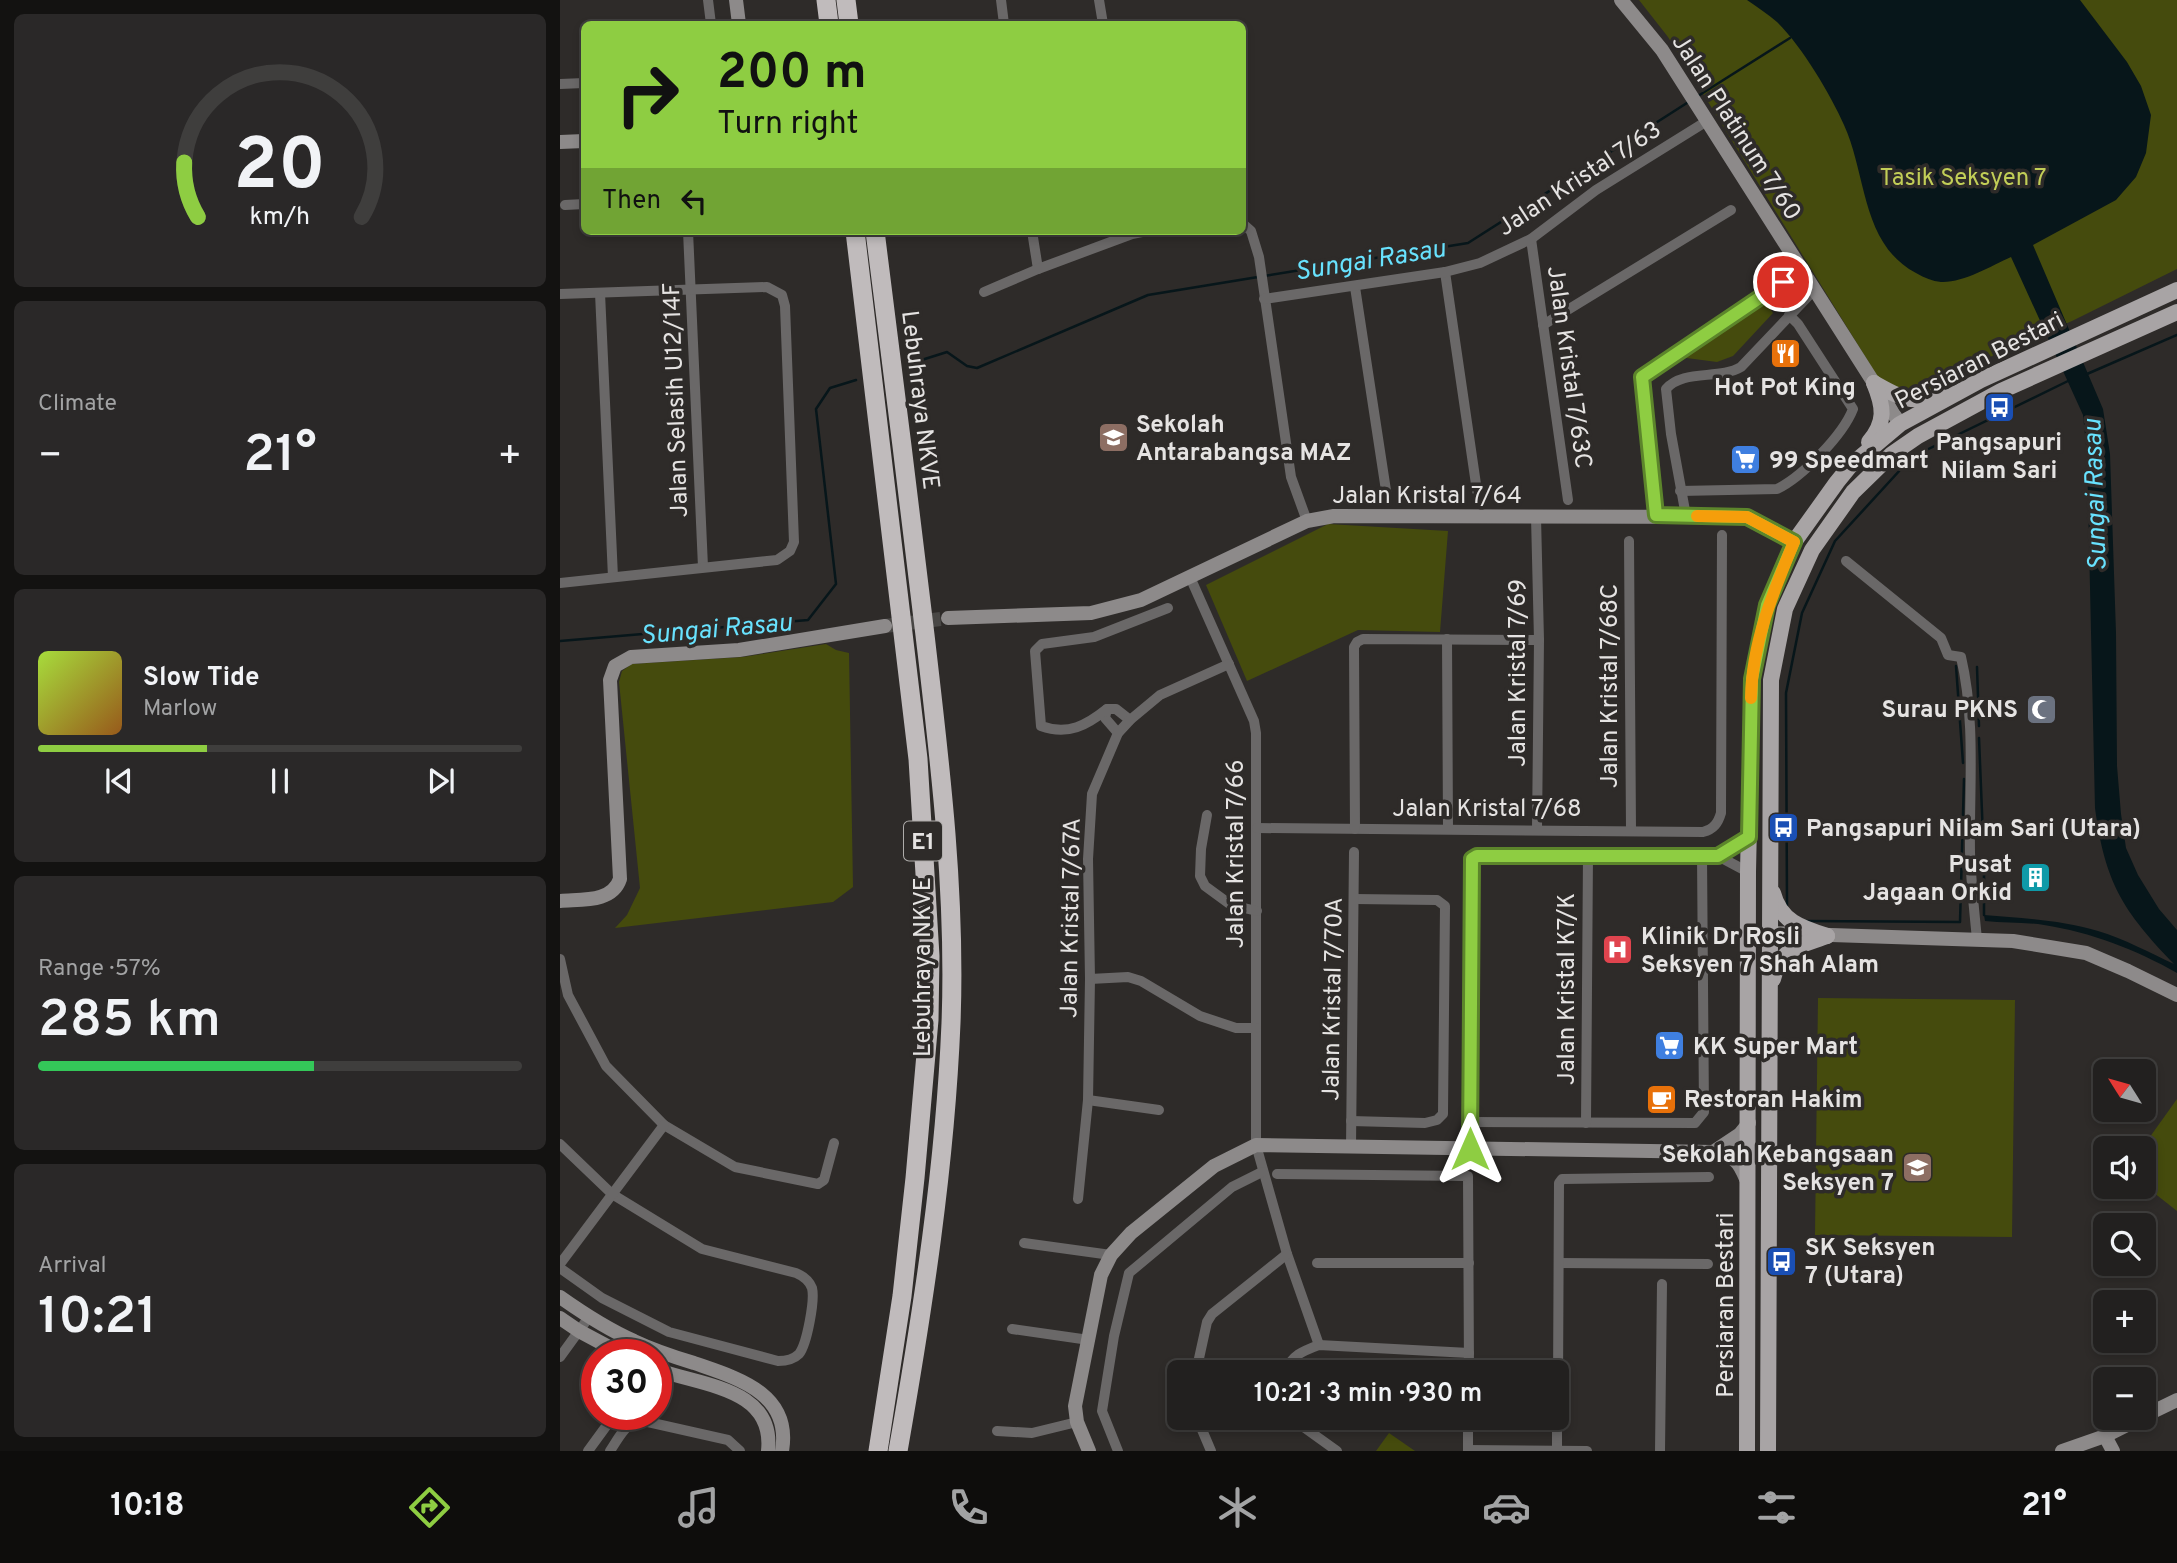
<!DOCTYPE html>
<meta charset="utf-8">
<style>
body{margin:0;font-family:Overpass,sans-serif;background:#2a2828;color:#f1f3f6;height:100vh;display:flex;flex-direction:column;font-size:26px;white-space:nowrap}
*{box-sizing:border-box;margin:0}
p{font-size:23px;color:#a2a3a4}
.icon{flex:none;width:38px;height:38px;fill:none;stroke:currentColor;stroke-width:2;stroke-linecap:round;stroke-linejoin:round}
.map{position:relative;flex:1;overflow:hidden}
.details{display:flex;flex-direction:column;gap:14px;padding:14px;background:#131211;width:560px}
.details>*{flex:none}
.top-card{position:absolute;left:21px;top:21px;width:665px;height:214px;border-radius:10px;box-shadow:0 4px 10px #0003,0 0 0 2px #3f3e3d;background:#8ecd42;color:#111;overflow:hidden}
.needle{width:46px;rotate:307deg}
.fabs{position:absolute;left:1533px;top:1059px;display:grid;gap:14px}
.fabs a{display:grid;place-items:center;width:63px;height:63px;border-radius:10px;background:#22201f;box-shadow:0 4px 10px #0003,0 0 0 2px #3f3e3d;font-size:35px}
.speed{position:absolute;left:21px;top:1339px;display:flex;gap:14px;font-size:35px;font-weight:700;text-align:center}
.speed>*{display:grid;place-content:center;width:91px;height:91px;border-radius:50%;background:#22201f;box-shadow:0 4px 10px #0003,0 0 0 2px #3f3e3d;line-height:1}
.speed .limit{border:10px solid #d22;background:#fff;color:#111}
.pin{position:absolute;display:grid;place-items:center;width:60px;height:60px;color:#fff;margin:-30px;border:4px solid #fff;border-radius:50%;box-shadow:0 2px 7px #0007}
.me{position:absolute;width:77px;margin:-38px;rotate:0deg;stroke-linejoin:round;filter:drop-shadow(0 0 5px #0008)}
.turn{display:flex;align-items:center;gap:24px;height:147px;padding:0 21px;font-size:32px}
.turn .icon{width:91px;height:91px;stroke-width:2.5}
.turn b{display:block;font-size:49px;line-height:60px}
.then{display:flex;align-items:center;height:66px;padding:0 21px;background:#0003;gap:14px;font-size:26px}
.big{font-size:52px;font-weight:600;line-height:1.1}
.details .card{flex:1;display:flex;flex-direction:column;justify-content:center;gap:10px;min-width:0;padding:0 24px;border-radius:10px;background:#2a2828}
.details .dial{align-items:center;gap:0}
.dial svg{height:182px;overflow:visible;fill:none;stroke:#3f3e3d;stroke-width:7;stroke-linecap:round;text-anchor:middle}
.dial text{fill:#f1f3f6;stroke:none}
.song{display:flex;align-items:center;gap:21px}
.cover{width:84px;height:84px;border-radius:10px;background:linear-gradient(135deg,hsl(80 70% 55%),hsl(30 70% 35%))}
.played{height:7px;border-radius:4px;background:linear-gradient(90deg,#8ecd42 35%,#3f3e3d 35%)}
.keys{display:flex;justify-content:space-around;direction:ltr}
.heat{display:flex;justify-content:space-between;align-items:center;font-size:38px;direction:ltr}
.charge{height:10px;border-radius:5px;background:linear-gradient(90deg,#34c759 57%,#3f3e3d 0)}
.trip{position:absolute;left:607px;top:1360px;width:402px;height:70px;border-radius:10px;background:#22201f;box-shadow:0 4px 10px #0003,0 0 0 2px #3f3e3d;font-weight:600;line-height:70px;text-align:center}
.menu{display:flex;height:112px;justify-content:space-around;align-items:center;background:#0e0d0c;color:#a2a3a4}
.menu .icon{width:49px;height:49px}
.menu .active{color:#8ecd42}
.menu b{font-size:32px;color:#f1f3f6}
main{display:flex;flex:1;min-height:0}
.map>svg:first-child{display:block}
</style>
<main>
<section class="details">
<div class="card dial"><svg viewBox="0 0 100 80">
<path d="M14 69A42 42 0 1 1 86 69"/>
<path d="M14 69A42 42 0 0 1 8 45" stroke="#8ecd42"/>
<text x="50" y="56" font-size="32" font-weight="700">20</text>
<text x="50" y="72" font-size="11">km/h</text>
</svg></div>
<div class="card"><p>Climate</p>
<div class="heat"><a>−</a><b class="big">21°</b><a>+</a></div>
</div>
<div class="card">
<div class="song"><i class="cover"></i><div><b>Slow Tide</b><p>Marlow</p></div></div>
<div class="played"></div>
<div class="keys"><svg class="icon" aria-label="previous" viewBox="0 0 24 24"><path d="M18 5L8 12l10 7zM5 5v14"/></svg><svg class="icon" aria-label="pause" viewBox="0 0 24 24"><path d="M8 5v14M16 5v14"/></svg><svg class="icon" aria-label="next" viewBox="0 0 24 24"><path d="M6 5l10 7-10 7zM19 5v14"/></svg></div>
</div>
<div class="card"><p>Range · 57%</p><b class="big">285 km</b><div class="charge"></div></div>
<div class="card"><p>Arrival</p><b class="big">10:21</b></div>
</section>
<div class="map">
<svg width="1617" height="1451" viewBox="0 0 1617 1451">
<rect width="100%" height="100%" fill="#2e2b29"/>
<g fill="#454b0d">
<path d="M1079,0H1617V269L1512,321L1416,363L1365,393L1348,396L1319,379L1108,37Z"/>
<path d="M1203,299L1213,313L1173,356L1157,362L1119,357Z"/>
<path d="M768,524L888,531L880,632L798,630L687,681L646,585Z"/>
<path d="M266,644L276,650L289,653L293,887L273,902L55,928L67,915L80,888L59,682L62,671L72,664L183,657Z"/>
<path d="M1258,998L1455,1000L1452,1237L1255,1235Z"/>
<path d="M1617,1099V1211L1584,1185V1148H1582Z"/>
<path d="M829,1433L855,1451H816Z"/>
</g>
<path fill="#07161a" d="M1187,0H1520L1567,62L1581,86L1591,115L1586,153L1576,177L1556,200L1473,245L1543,409L1550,454L1556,633L1557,766L1561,814L1566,848L1578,875L1599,909L1617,930V973C1577,950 1530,932 1484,925C1465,922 1444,923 1425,921L1424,915C1462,918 1501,920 1538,931C1565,939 1590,953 1614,964C1563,911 1545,883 1535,808L1527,455L1523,415L1451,257C1431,266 1403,283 1381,282C1372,281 1365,278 1356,273C1301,244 1307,175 1284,125C1271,95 1241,45 1217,22C1208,14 1197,7 1187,0Z"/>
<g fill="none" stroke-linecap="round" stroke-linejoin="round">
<g stroke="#07161a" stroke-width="2.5">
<path d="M1138,96L1230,38"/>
<path d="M704,276L908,243L1130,101"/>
<path d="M352,363L387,352L407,366L417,368L588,295L698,277"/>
<path d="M1527,374L1617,335"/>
<path d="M0,641L248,620L276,584L256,409L270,388L296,380"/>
<path d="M1396,666L1403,763"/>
<path d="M1417,667L1419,726"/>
<path d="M1419,738L1423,837"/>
<path d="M1227,906L1226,693L1242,613L1275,541L1352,457L1508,381"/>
<path d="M1424,915V858"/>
<path d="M1246,921L1400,922L1404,779"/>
</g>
<path stroke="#494745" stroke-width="14" stroke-dasharray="14 7" stroke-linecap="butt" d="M325,626L388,618"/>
<g stroke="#6a6868" stroke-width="10">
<path d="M148,0L151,24"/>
<path d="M441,0L444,24"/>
<path d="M539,0L543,24"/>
<path d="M0,84L24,83"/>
<path d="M5,205L24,204"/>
<path d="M682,223L691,231L699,257L731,477L747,521"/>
<path d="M128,231L143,567"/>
<path d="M472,231L478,269"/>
<path d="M971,239L1008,500"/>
<path d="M885,272L917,491"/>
<path d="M795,287L827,497"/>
<path d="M424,292L478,269L572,234L587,231"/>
<path d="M40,293L53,577"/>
<path d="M0,294L207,287L222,295L225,306L234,542L230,551L217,560L0,583"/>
<path d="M704,299L885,272L920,263L971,239L1036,190L1147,121"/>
<path d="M983,325L1171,210"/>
<path d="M1120,491L1217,489C1242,477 1283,435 1293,409L1238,324L1229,315"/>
<path d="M1096,515L1081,377L1223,282"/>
<path d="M1126,516L1111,434L1106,389C1123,369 1159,380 1181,367L1255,289"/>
<path d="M976,517L979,640L977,829"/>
<path d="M1069,541L1071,830"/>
<path d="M1286,561L1381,638L1388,655L1401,657C1416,721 1409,788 1410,852C1411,881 1414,910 1417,939"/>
<path d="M630,577L694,721L696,733V1145L727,1254L759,1345"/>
<path d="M887,639L888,828"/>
<path d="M547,709L545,718L558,733"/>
<path d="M570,720L556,709H547C527,725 508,736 481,726L475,651L482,644L534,637L608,608"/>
<path d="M647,815L641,849L640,876L645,886L671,905L697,911"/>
<path d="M697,828L1143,832C1154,829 1158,823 1161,813L1162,535"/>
<path d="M795,829L794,647L797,642L803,639L979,640"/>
<path d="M1158,856L1189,837"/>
<path d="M0,959L8,995L46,1066L104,1125L175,1167L258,1184L264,1180L274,1143"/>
<path d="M530,979L568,977L581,981L640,1016L676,1028H696"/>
<path d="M528,1100L599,1110"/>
<path d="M791,1121L865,1123L877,1120L883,1114L885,906L877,900L794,899"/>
<path d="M910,1122L1135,1123L1144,1112L1142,855"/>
<path d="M1026,1123L1028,855"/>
<path d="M0,1144L52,1194L142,1249L236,1273C243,1276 249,1280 252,1288C255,1300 247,1344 239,1354C233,1360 226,1361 218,1361L109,1332L42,1298L0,1268"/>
<path d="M791,1147L794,852"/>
<path d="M910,1149L912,859L917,856L1142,855L1158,856L1188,872"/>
<path d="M717,1174L908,1176L909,1372"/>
<path d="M518,1199L528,1100L530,979L528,859L532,794L558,733L570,720L600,695L669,664"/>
<path d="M464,1243L551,1255"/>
<path d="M757,1263H909"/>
<path d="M999,1263L1148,1264"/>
<path d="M0,1264L104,1125"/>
<path d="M452,1329L529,1340"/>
<path d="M0,1357L29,1317"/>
<path d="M636,1372L647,1322L652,1314L727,1254"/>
<path d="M725,1372C732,1355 743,1351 759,1345L909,1353"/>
<path d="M998,1386L999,1183L1002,1179L1149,1177"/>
<path d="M637,1418L651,1451"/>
<path d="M731,1418L777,1451"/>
<path d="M437,1431L472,1433L517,1422"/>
<path d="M908,1450L1027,1451"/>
<path d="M28,1451L55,1414"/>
<path d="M50,1451C58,1439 65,1424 79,1420L168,1440L180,1451"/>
<path d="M558,1451L542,1411L554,1336L569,1273L672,1187L702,1172"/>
<path d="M908,1451V1418"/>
<path d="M997,1451V1418"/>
<path d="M1100,1451L1102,1284"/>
</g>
<g stroke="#8d8a8a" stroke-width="14">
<path d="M176,0L179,24"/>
<path d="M1061,0L1102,50L1340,424"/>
<path d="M0,142L24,141"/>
<path d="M388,618L531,613L581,600L747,521L774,516L1187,517L1234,542"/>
<path d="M0,901C21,899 52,903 60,879L50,680L55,666L71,657L179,650L325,626"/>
<path d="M1210,933L1453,941L1526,953L1568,971L1617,995"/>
<path d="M1153,1152L1180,1134L1189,1123"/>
<path d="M0,1297C24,1314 47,1329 74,1341C93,1350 114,1357 134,1363C177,1378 232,1393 222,1451"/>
<path d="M0,1318L19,1331L62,1354"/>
<path d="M96,1369C140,1386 215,1387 208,1451"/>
<path d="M1584,1416L1617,1400"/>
<path d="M1545,1436L1553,1451"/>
<path d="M529,1451L517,1422L515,1406L541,1275L551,1255L571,1233L654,1166L696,1145L1153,1152C1174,1157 1178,1159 1186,1179"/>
<path d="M1502,1451L1545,1436L1581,1418"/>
</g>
<g stroke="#a8a4a5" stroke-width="16">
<path d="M1314,383C1340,398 1352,405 1381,394"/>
<path d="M1309,442C1326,422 1324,407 1314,383"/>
<path d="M1213,893C1220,921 1241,928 1267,936"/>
<path d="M1213,979C1221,947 1240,946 1267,936"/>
<path d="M1187,1451L1188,872L1192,679L1207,605L1234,542L1277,482L1290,466L1340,424L1421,380L1617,290"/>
<path d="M1208,1451L1211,680L1225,609L1252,550L1293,492L1332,454L1358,436L1441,391L1617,312"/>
</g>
<g stroke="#c0bbbc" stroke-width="19">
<path d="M266,0L269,24"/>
<path d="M286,0L289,24"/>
<path d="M295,231L358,759L370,956L369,1020L355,1178L342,1296L318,1451"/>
<path d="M315,231C332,366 349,500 365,635C380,763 396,893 391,1023C385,1167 363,1309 338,1451"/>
</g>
</g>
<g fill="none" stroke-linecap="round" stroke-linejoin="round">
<defs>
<path id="route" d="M910,1149L912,859L917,856H1158L1189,837L1192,679L1207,605L1234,542L1187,517L1096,515L1082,377L1223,282"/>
</defs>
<use href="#route" stroke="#5c852b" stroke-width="18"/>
<use href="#route" stroke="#8ecd42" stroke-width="12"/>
<path stroke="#f59e0b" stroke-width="12" d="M1137,516L1187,517L1234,542C1213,592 1192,643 1191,698"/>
</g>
<defs>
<symbol id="restaurant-square" viewBox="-11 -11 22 22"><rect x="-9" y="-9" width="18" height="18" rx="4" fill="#e8710a" stroke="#2e2b29"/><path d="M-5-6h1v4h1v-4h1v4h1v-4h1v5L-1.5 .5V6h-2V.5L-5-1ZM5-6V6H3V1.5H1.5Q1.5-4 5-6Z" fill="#fff"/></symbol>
<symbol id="bus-square" viewBox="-11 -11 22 22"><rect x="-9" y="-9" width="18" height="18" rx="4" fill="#1a4fb4" stroke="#2e2b29"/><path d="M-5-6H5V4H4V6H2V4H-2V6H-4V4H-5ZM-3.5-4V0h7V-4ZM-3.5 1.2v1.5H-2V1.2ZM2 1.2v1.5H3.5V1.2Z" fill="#fff"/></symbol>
<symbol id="school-square" viewBox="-11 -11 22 22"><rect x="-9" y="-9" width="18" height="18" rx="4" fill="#8d6e63" stroke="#2e2b29"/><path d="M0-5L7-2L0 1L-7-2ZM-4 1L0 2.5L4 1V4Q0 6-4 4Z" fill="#fff"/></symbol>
<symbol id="supermarket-square" viewBox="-11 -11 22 22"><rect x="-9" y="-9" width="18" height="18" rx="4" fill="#3f7fe0" stroke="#2e2b29"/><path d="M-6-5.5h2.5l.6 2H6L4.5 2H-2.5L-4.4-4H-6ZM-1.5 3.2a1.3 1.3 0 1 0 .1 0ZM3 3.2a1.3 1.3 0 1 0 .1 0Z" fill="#fff"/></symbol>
<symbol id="mosque-square" viewBox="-11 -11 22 22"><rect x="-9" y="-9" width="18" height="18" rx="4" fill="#6b7280" stroke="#2e2b29"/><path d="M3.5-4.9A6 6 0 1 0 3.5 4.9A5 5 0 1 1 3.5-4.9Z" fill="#fff"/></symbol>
<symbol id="building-square" viewBox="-11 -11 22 22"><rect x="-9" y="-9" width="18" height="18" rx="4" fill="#0f9aa8" stroke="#2e2b29"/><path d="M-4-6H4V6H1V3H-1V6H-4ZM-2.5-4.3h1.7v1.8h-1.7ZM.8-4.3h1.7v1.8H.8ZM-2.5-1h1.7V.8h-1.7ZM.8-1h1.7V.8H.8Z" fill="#fff"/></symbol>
<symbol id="hospital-square" viewBox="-11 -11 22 22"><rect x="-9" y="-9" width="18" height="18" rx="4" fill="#e0444e" stroke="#2e2b29"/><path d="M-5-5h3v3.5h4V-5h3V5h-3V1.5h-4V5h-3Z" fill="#fff"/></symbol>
<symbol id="cafe-square" viewBox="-11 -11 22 22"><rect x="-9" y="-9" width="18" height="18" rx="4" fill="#e8710a" stroke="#2e2b29"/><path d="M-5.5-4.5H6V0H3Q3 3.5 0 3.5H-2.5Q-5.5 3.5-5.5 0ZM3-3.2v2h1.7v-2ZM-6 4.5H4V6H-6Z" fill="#fff"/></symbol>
</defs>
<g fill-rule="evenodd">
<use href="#restaurant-square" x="1208" y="336" width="35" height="35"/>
<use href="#bus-square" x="1422" y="390" width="35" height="35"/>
<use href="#school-square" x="536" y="420" width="35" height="35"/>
<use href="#supermarket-square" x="1168" y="442" width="35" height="35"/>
<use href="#mosque-square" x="1464" y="692" width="35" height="35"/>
<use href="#bus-square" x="1206" y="810" width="35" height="35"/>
<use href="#building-square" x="1458" y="860" width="35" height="35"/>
<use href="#hospital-square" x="1040" y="932" width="35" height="35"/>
<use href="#supermarket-square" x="1092" y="1028" width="35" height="35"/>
<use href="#cafe-square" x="1084" y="1082" width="35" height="35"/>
<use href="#school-square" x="1340" y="1150" width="35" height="35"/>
<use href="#bus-square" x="1204" y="1244" width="35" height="35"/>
</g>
<g text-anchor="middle" stroke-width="7" stroke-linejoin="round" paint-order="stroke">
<rect fill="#2e2b29" stroke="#aeacaa" stroke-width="2" x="344" y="821.5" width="38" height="39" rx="5"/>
<g font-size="23" font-weight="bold" fill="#e5e3e2">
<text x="363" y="849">E1</text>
</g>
<g font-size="24" fill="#e5e3e2" stroke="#2e2b29">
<text transform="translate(1177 127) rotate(57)" y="8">Jalan Platinum 7/60</text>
<text transform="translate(1019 178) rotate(-33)" y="8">Jalan Kristal 7/63</text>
<text transform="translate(1419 360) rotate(-27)" y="8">Persiaran Bestari</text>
<text transform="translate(1010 367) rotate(82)" y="8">Jalan Kristal 7/63C</text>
<text transform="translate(115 400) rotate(-92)" y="8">Jalan Selasih U12/14F</text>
<text transform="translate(361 400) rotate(83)" y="8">Lebuhraya NKVE</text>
<text x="867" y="503">Jalan Kristal 7/64</text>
<text transform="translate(957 673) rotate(-90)" y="8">Jalan Kristal 7/69</text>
<text transform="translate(1049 686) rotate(-90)" y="8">Jalan Kristal 7/68C</text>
<text x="927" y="816">Jalan Kristal 7/68</text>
<text transform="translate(675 854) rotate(-90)" y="8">Jalan Kristal 7/66</text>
<text transform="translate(510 918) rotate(-89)" y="8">Jalan Kristal 7/67A</text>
<text transform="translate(362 967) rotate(-90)" y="8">Lebuhraya NKVE</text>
<text transform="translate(1006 989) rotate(-90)" y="8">Jalan Kristal K7/K</text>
<text transform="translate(772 999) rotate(-89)" y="8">Jalan Kristal 7/70A</text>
<text transform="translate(1165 1305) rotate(-90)" y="8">Persiaran Bestari</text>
</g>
<g font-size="24" fill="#c2ce57" stroke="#2e2b29">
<text x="1403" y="185">Tasik Seksyen 7</text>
</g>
<g font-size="24" font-weight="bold" fill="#e5e3e2" stroke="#2e2b29" text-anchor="start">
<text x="1225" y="395" text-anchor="middle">Hot Pot King</text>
<text x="576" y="432">Sekolah<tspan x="576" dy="28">Antarabangsa MAZ</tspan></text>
<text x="1439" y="450" text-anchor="middle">Pangsapuri<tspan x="1439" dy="28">Nilam Sari</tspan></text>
<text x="1209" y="468">99 Speedmart</text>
<text x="1458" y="717" text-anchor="end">Surau PKNS</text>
<text x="1246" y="836">Pangsapuri Nilam Sari (Utara)</text>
<text x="1452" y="872" text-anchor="end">Pusat<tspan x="1452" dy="28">Jagaan Orkid</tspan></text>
<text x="1081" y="944">Klinik Dr Rosli<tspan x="1081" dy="28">Seksyen 7 Shah Alam</tspan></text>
<text x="1133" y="1054">KK Super Mart</text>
<text x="1124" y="1107">Restoran Hakim</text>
<text x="1334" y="1162" text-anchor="end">Sekolah Kebangsaan<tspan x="1334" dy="28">Seksyen 7</tspan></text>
<text x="1245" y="1255">SK Seksyen<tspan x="1245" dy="28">7 (Utara)</tspan></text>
</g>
<g font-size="26" font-style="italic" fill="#68e2fe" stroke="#2e2b29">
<text transform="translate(810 259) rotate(-9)" y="9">Sungai Rasau</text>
<text transform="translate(1534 495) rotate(-92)" y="9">Sungai Rasau</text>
<text transform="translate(156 628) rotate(-5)" y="9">Sungai Rasau</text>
</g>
</g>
</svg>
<div class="fabs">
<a><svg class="needle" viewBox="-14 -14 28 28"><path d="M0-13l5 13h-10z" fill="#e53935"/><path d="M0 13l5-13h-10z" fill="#a2a3a4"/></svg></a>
<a><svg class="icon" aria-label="sound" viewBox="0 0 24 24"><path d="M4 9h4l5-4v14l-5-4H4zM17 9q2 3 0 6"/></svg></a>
<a><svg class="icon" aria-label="search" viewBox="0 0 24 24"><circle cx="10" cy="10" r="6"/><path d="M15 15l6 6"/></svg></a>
<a>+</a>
<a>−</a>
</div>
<div class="speed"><div class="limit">30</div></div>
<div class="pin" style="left:1223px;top:282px;background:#d93025"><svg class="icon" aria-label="arrive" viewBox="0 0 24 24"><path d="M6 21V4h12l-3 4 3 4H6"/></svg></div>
<svg class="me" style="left:910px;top:1149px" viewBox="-20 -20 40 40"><path d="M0-17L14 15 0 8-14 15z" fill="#8ecd42" stroke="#fff" stroke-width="4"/></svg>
<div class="trip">10:21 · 3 min · 930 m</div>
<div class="top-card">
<div class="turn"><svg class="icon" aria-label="right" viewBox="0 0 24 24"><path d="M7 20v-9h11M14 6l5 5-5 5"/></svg><div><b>200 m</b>Turn right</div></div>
<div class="then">Then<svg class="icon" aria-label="left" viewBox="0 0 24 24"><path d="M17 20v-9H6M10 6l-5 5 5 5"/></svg></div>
</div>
</div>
</main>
<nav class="menu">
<b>10:18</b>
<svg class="icon active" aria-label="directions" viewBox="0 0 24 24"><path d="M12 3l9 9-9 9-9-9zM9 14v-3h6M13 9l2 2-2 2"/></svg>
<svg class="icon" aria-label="music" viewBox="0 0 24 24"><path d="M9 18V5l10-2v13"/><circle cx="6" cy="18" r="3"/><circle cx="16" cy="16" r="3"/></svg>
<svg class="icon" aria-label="phone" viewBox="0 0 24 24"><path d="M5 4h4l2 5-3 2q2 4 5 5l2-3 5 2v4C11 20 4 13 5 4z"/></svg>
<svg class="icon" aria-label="climate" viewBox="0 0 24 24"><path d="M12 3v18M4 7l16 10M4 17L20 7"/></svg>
<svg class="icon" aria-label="car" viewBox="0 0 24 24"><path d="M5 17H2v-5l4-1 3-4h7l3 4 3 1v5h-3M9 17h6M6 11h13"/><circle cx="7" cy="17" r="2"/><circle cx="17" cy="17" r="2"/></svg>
<svg class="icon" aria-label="filters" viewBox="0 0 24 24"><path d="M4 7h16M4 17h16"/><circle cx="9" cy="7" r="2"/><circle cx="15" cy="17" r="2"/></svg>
<b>21°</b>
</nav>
